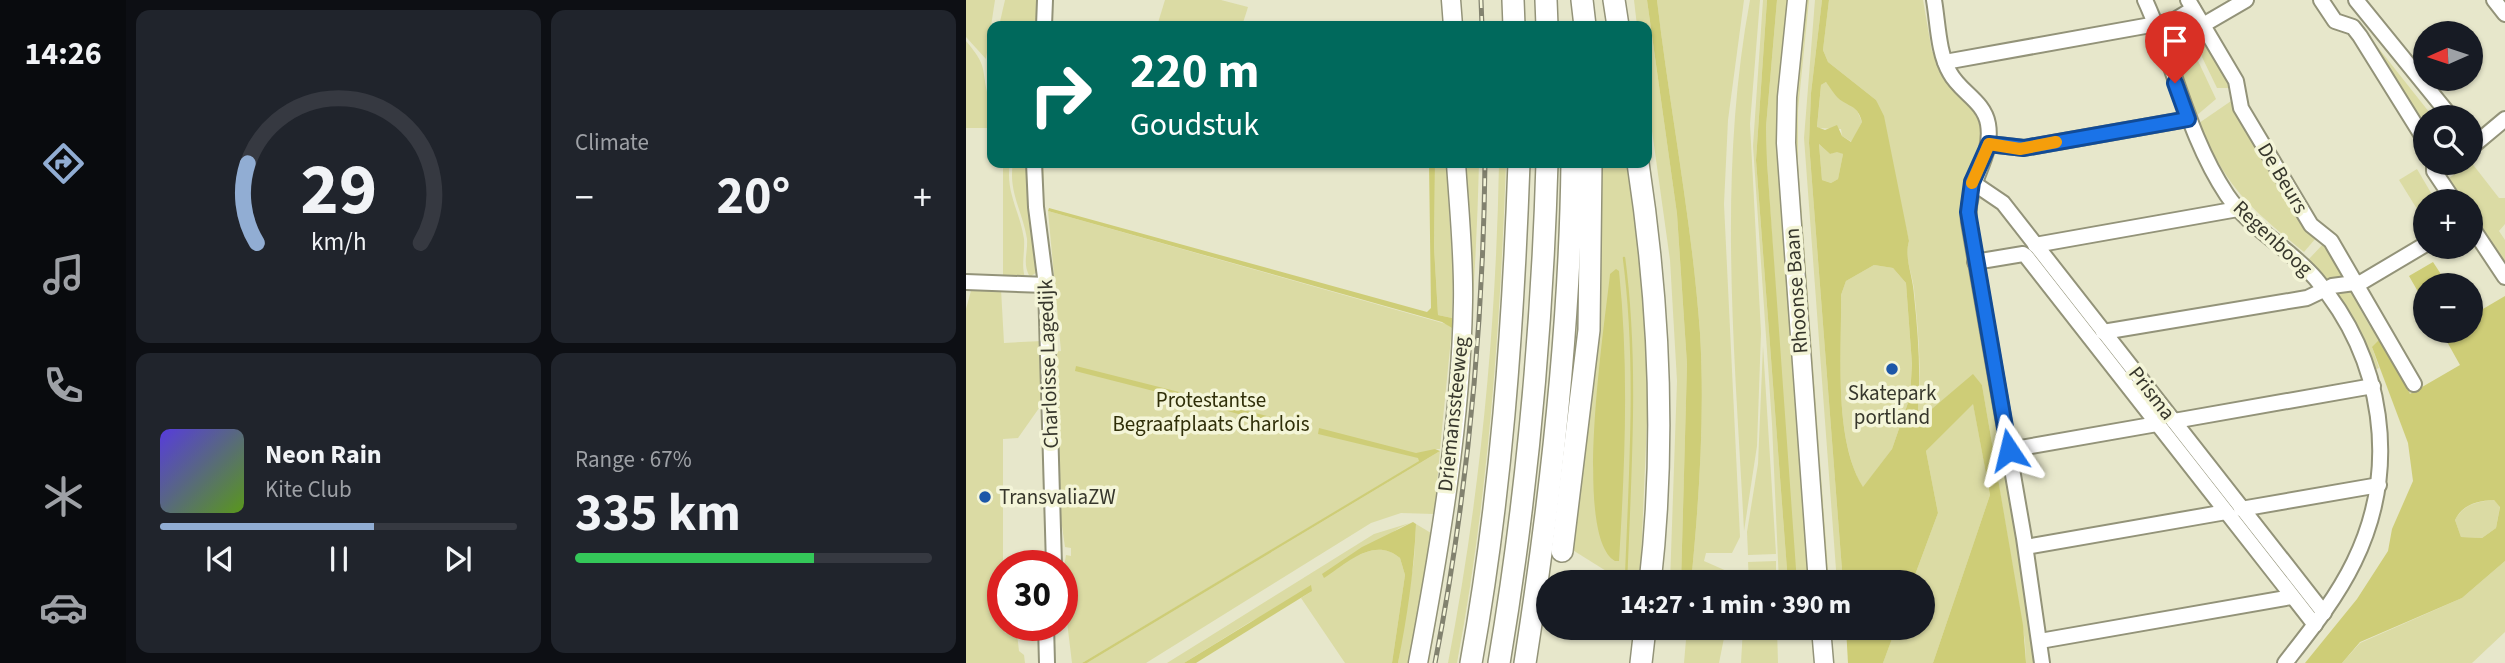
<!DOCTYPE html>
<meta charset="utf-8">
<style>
body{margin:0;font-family:"Source Sans 3",sans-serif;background:#20242c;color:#f1f3f6;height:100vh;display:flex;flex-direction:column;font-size:26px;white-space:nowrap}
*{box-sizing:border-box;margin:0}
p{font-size:23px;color:#9ea1a6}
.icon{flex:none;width:38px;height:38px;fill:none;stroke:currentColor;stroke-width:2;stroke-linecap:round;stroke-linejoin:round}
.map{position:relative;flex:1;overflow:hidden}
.sheet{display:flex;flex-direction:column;gap:10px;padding:10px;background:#0d0f14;width:840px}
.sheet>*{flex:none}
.banner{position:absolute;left:21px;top:21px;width:665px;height:147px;border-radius:14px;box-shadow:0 2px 5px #0004;background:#00695c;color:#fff;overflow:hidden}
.needle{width:46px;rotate:267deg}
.buttons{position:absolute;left:1447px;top:21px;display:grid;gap:14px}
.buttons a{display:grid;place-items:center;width:70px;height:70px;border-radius:50%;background:#171b24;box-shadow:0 2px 5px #0004;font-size:35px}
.speed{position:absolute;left:21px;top:550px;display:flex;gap:14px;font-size:35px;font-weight:700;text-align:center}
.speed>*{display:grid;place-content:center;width:91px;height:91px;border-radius:50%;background:#171b24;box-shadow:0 2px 5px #0004;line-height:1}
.speed .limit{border:10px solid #d22;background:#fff;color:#111}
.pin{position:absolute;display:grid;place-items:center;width:60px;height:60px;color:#fff;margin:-72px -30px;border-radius:50% 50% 50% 0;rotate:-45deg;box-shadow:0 0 7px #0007}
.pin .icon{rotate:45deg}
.me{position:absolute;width:77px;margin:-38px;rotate:350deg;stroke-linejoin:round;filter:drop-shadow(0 0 5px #0008)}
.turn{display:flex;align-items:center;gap:24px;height:147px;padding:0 28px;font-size:32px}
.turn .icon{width:91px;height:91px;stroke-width:2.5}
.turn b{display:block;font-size:49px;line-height:60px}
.big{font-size:52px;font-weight:700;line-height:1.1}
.sheet .tile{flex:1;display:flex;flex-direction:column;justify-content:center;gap:10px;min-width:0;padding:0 24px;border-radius:14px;background:#20242c}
.sheet .dial{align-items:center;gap:0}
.dial svg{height:182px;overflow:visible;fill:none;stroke:#363941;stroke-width:7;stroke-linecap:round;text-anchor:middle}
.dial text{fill:#f1f3f6;stroke:none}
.song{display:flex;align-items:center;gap:21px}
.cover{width:84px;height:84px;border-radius:10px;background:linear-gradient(135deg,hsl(250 70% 55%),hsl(90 70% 35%))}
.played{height:7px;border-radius:4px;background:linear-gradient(90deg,#91add3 60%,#363941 60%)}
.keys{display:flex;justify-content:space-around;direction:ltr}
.heat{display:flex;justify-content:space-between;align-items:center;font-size:38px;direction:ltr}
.charge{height:10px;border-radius:5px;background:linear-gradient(90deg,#34c759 67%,#363941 0)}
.sheet .tiles{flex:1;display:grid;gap:10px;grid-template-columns:repeat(2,1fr)}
.trip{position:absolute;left:570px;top:570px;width:399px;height:70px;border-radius:35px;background:#171b24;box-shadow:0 2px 5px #0004;font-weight:700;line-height:70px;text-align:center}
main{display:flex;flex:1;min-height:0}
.dock{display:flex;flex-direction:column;width:126px;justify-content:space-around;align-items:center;background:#090b0e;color:#9ea1a6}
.dock .icon{width:49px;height:49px}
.dock .selected{color:#91add3}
.dock b{font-size:32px;color:#f1f3f6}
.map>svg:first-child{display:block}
</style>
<main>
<nav class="dock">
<b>14:26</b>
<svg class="icon selected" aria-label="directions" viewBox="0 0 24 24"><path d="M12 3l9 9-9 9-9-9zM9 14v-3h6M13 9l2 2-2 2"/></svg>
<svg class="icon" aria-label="music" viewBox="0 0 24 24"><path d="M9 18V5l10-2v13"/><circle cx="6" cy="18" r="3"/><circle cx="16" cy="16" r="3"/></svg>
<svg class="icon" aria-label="phone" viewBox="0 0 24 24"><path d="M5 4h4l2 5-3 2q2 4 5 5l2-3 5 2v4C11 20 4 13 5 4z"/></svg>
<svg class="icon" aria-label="climate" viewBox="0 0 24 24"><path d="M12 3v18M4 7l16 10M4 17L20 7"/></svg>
<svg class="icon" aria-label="car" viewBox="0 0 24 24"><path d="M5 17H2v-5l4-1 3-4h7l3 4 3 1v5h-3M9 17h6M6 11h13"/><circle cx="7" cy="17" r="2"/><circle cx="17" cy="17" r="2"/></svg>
</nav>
<section class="sheet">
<div class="tiles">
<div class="tile dial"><svg viewBox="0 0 100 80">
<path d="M14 69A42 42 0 1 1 86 69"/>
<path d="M14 69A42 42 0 0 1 10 34" stroke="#91add3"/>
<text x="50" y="56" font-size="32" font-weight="700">29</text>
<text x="50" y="72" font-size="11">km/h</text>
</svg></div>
<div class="tile"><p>Climate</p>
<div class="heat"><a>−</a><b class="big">20°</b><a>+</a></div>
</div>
<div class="tile">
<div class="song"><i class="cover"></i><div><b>Neon Rain</b><p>Kite Club</p></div></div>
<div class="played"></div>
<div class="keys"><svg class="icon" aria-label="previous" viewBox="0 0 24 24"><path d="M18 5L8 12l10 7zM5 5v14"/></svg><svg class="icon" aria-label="pause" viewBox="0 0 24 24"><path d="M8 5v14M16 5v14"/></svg><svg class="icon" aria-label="next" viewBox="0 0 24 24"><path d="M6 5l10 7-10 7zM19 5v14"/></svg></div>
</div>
<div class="tile"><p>Range · 67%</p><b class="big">335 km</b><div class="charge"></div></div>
</div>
</section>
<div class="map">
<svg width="1539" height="663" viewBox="0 0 1539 663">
<rect width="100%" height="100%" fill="#e7e7cb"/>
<g fill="#dbdba4">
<path d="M0,0H29L20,59L0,37Z"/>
<path d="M39,0H74L73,26H33Z"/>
<path d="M199,0H255L282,7L276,26H191Z"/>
<path d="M668,0H681L711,214L721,364L715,583H704L711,381L704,260L681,95V26H671Z"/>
<path d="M691,0H778L762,120L758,204L774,537L766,553H740L738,561L763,572L769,583H725C733,501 739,415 734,333C726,221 704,111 691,0Z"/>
<path d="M784,0H794L784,124L795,333L791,446L778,531C769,352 751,178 784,0Z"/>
<path d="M797,0H801L790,160L822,583H813L806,424L787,146Z"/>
<path d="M811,0H826L819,60L846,583H831L828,568L801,162L800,127Z"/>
<path d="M837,0H843L832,110V161L863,583H858L826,144Z"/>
<path d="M849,0H856L845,93L843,143L877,583H871L838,138Z"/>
<path d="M863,0H957L966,52L973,51L976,74L1010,113L1015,129L1017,146L1001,180L996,198V220L1062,583L1072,663H1060L1059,641L1016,385L1007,375L961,413L955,416L952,411C956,371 952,329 948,289C946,272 938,258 943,241L910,100L862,62L857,50Z"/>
<path d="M1230,23L1266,88H1251L1222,28Z"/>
<path d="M1216,27L1250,99L1230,116L1202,33Z"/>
<path d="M1406,40L1467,117H1460L1459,136L1401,44Z"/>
<path d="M0,41C22,67 15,67 22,96C24,107 26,115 26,128H0Z"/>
<path d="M860,82L889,106L896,122L886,142L876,136L875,129L851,128L855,85Z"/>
<path d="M1268,99L1350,238L1338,252C1284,208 1261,189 1233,123Z"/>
<path d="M853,144L864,154L871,151L877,154L872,179L865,183L856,180Z"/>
<path d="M1505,162L1533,198H1539V224L1533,231L1539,240V273L1505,221V201H1492L1479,181Z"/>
<path d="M37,163H44C39,192 54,211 58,239C59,253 55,264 59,278L37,281Z"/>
<path d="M47,163H65L71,272L64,277C56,263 62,254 61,239C57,212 42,192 47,163Z"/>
<path d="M469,163H480L487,273L486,318L472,315L468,247Z"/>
<path d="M498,163H513C509,331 492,497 463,663H458L486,483Z"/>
<path d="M533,163H540C534,331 522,498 491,663H482C514,497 530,331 533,163Z"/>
<path d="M633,163H662L677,285L682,397L674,583H650L645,574L605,549Z"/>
<path d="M1451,169L1468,198L1451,209L1433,180Z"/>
<path d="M82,211L480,324L486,328L474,449H469L451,463L116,663H106L96,580L100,555L105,556V548L99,547L96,526H92L87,352L95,351Z"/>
<path d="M1360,241L1380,278L1361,282L1343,259Z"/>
<path d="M908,265L927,268L940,283L946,364L944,397L926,449L897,488C867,437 876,353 875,295L880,281Z"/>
<path d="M1387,286L1399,306L1394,309L1405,328L1411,325L1456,387L1444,394L1406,347L1413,368L1406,371L1367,295L1368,289Z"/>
<path d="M6,287L35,289L38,343L76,341L78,401L52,438L37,439V625L39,633L51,634L53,651L58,655L59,663H0V309Z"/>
<path d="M797,346L810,554L782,555L781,532L792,464Z"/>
<path d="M1007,403L1024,495L967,663H917L930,628H957V583H946L972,513L960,451Z"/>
<path d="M474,451L468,514L435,513L405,523L180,663H121Z"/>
<path d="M1528,500L1534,506L1530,528L1516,538L1495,537L1489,520C1497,505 1511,501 1528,500Z"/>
<path d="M444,523L433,528L359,578C381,563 408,536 434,558L439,575L426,663H379L335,598L346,591L284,622L218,663H201L408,534Z"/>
<path d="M450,524L465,533L443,663H432L448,560Z"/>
<path d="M810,561V583H783L782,562Z"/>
<path d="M1539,561V632L1506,663H1376L1394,643L1496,598Z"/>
<path d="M721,628H760L753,663H718Z"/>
<path d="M777,628H811L812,663H775Z"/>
</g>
<g fill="#cecd77" fill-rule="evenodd">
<path d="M681,0H691C704,111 726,221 734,333C739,415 733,501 725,583H715L721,364L711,214Z"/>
<path d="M801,0H811L800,127L801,162L831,583H822L790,160Z"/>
<path d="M856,0H863L857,50L862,62L910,100L918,116L943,241C938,258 947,276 948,295C952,333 955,372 952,411L955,416L961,413L1007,374L1016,385L1057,625L1060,663H967L1024,495L1007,404L960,451L972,513L946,583H877L843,143L845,93ZM860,82C864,87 870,98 876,101C887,108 892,107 896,122L885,142L876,136L871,125L859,130L851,127L855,85ZM853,144L864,154L871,152L877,154L872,179L865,183L856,180ZM908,265L927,268L940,283L946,364L944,397L926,449L897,487C867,440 876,350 875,295L880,281Z"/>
<path d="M463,163H469L468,247L472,315L486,318V328L476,322L82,211L83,208L461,312L465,308Z"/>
<path d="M1467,262L1482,285H1460L1459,304L1443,276Z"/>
<path d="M650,269L653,271C663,367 659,464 653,561H649C606,536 639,324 644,274Z"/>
<path d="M1539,296V561L1496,598L1394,642L1376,663H1339L1391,599L1422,551L1426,529L1447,481L1442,443L1406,347L1414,339L1444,394L1494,365L1475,331H1505V316ZM1528,500L1534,507L1530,528L1516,538L1495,537L1489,520C1497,504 1511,501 1528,500Z"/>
<path d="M110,366L217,393V395L215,398L109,371Z"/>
<path d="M226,397L337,425L338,428L336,431L224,401Z"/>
<path d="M353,428L450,453L469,449L474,451L121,663H116L453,461L452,458L352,434Z"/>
<path d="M447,522L450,524C448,571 441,618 432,663H426L439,575L434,558C408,536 381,563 358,578L356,574L396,547Z"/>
<path d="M345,585L346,591L230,663H218Z"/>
<path d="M880,628H930L917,663H882Z"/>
</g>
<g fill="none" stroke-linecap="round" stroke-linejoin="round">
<g stroke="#cecd77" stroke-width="2.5">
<path d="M76,194V163"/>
<path d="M658,258C672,364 664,473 660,581"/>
</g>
<defs>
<g id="minor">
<path d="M968,0C972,23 972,53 984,73C994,92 1018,101 1022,124C1028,159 999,182 1003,222L1058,538L1076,663"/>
<path d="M1179,0C1209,65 1221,135 1261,195C1284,229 1324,248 1350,279C1418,359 1434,468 1388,562C1370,599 1344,631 1319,663"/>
<path d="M1222,0L1270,81L1275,108L1345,225L1365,241L1448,384"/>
<path d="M1355,0L1369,21L1387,27L1394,36L1460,142"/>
<path d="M1390,0L1485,117"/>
<path d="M1528,0L1539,14"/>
<path d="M1237,25L1280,0"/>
<path d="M78,26L79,0"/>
<path d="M979,62L1207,21L1227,9"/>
<path d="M1505,142L1508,145L1539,119"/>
<path d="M1023,144L1058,148L1222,119"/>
<path d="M68,163L70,207L80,285L88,565"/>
<path d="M1468,163V171L1488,201"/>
<path d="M1006,182L1037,203L1358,613"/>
<path d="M1505,226L1539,277"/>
<path d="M1069,245L1272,209"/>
<path d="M1009,262L1057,254L1060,256L1349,625"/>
<path d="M0,282L80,285"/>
<path d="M1137,332L1341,298L1366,286L1396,282L1460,244"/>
<path d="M1208,421L1407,386"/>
<path d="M1043,450L1191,424"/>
<path d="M1275,509L1413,485"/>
<path d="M1060,547L1260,512"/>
<path d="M80,625L81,663"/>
<path d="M1074,641L1325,597"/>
</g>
<g id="major">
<path d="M485,0L487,26"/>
<path d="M831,0L821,97L820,143L852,583"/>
<path d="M855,628L858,663"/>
<path d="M452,663C474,546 495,421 497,302C498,256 493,209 490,163"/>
</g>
<g id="highway">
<path d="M547,0L548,26"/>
<path d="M580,0L581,26"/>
<path d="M616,0L619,26"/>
<path d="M648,0L652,26"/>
<path d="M672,163C693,301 700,444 684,583"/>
<path d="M596,551L623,330L625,163"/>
<path d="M505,663C535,497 547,331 553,163"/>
<path d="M533,663C561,497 576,331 581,163"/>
<path d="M559,663C585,497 604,331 606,163"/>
<path d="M675,663L679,628"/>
</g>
</defs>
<use href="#minor" stroke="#939379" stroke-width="18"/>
<use href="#major" stroke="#939379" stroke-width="21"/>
<use href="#highway" stroke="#939379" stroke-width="24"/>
<use href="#minor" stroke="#fff" stroke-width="14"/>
<use href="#major" stroke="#fff" stroke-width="18"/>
<use href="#highway" stroke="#fff" stroke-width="21"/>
<defs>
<g id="rail">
<path d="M515,0L516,26"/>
<path d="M469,663C501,498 517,331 519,163"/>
</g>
</defs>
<use href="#rail" stroke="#82826f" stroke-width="5"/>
<use href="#rail" stroke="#f4f5d8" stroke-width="2.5" stroke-dasharray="8" stroke-linecap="butt"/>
</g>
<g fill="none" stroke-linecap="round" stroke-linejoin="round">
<defs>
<path id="route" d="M1043,450L1002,212L1006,182L1023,144L1058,148L1222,119L1209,83"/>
</defs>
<use href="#route" stroke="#114b97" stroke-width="18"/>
<use href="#route" stroke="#1a73e8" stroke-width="12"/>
<path stroke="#f59e0b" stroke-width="12" d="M1006,183L1023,144L1054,149L1090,142"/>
</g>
<g fill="#1c57a8" stroke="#f4f5d8" stroke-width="2.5">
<circle cx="926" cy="369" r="7"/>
<circle cx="19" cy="497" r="7"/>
</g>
<g text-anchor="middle" stroke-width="7" stroke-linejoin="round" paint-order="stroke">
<g font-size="21" fill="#37372c" stroke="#f4f5d8">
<text transform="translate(1317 178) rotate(59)" y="7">De Beurs</text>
<text transform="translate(1307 238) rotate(43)" y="7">Regenboog</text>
<text transform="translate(830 291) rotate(-94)" y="7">Rhoonse Baan</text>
<text transform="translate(82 364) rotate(-92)" y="7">Charloisse Lagedijk</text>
<text transform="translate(1186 393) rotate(52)" y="7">Prisma</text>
<text transform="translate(487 414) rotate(-84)" y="7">Driemanssteeweg</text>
</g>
<g font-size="21" fill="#37372c" stroke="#f4f5d8">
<text x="926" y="400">Skatepark<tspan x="926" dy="24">portland</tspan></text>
<text x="33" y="504" text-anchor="start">TransvaliaZW</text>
</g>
<g font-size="21" fill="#2f2e08" stroke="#f4f5d8">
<text x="245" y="407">Protestantse<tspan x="245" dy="24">Begraafplaats Charlois</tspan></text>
</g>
</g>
</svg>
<div class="buttons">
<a><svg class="needle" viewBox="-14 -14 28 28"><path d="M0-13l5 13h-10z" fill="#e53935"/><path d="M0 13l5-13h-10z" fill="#9ea1a6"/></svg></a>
<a><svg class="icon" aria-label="search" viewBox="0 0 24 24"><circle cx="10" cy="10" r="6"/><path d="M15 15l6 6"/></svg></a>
<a>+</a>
<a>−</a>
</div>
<div class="speed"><div class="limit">30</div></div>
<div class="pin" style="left:1209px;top:83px;background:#d93025"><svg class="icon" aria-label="arrive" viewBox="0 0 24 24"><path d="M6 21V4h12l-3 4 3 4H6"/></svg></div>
<svg class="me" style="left:1043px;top:450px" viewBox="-20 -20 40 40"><path d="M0-17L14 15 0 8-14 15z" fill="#1a73e8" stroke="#fff" stroke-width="4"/></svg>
<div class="trip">14:27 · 1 min · 390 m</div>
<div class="banner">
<div class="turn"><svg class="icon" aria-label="right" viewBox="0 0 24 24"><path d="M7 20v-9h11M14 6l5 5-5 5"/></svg><div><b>220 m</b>Goudstuk</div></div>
</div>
</div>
</main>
